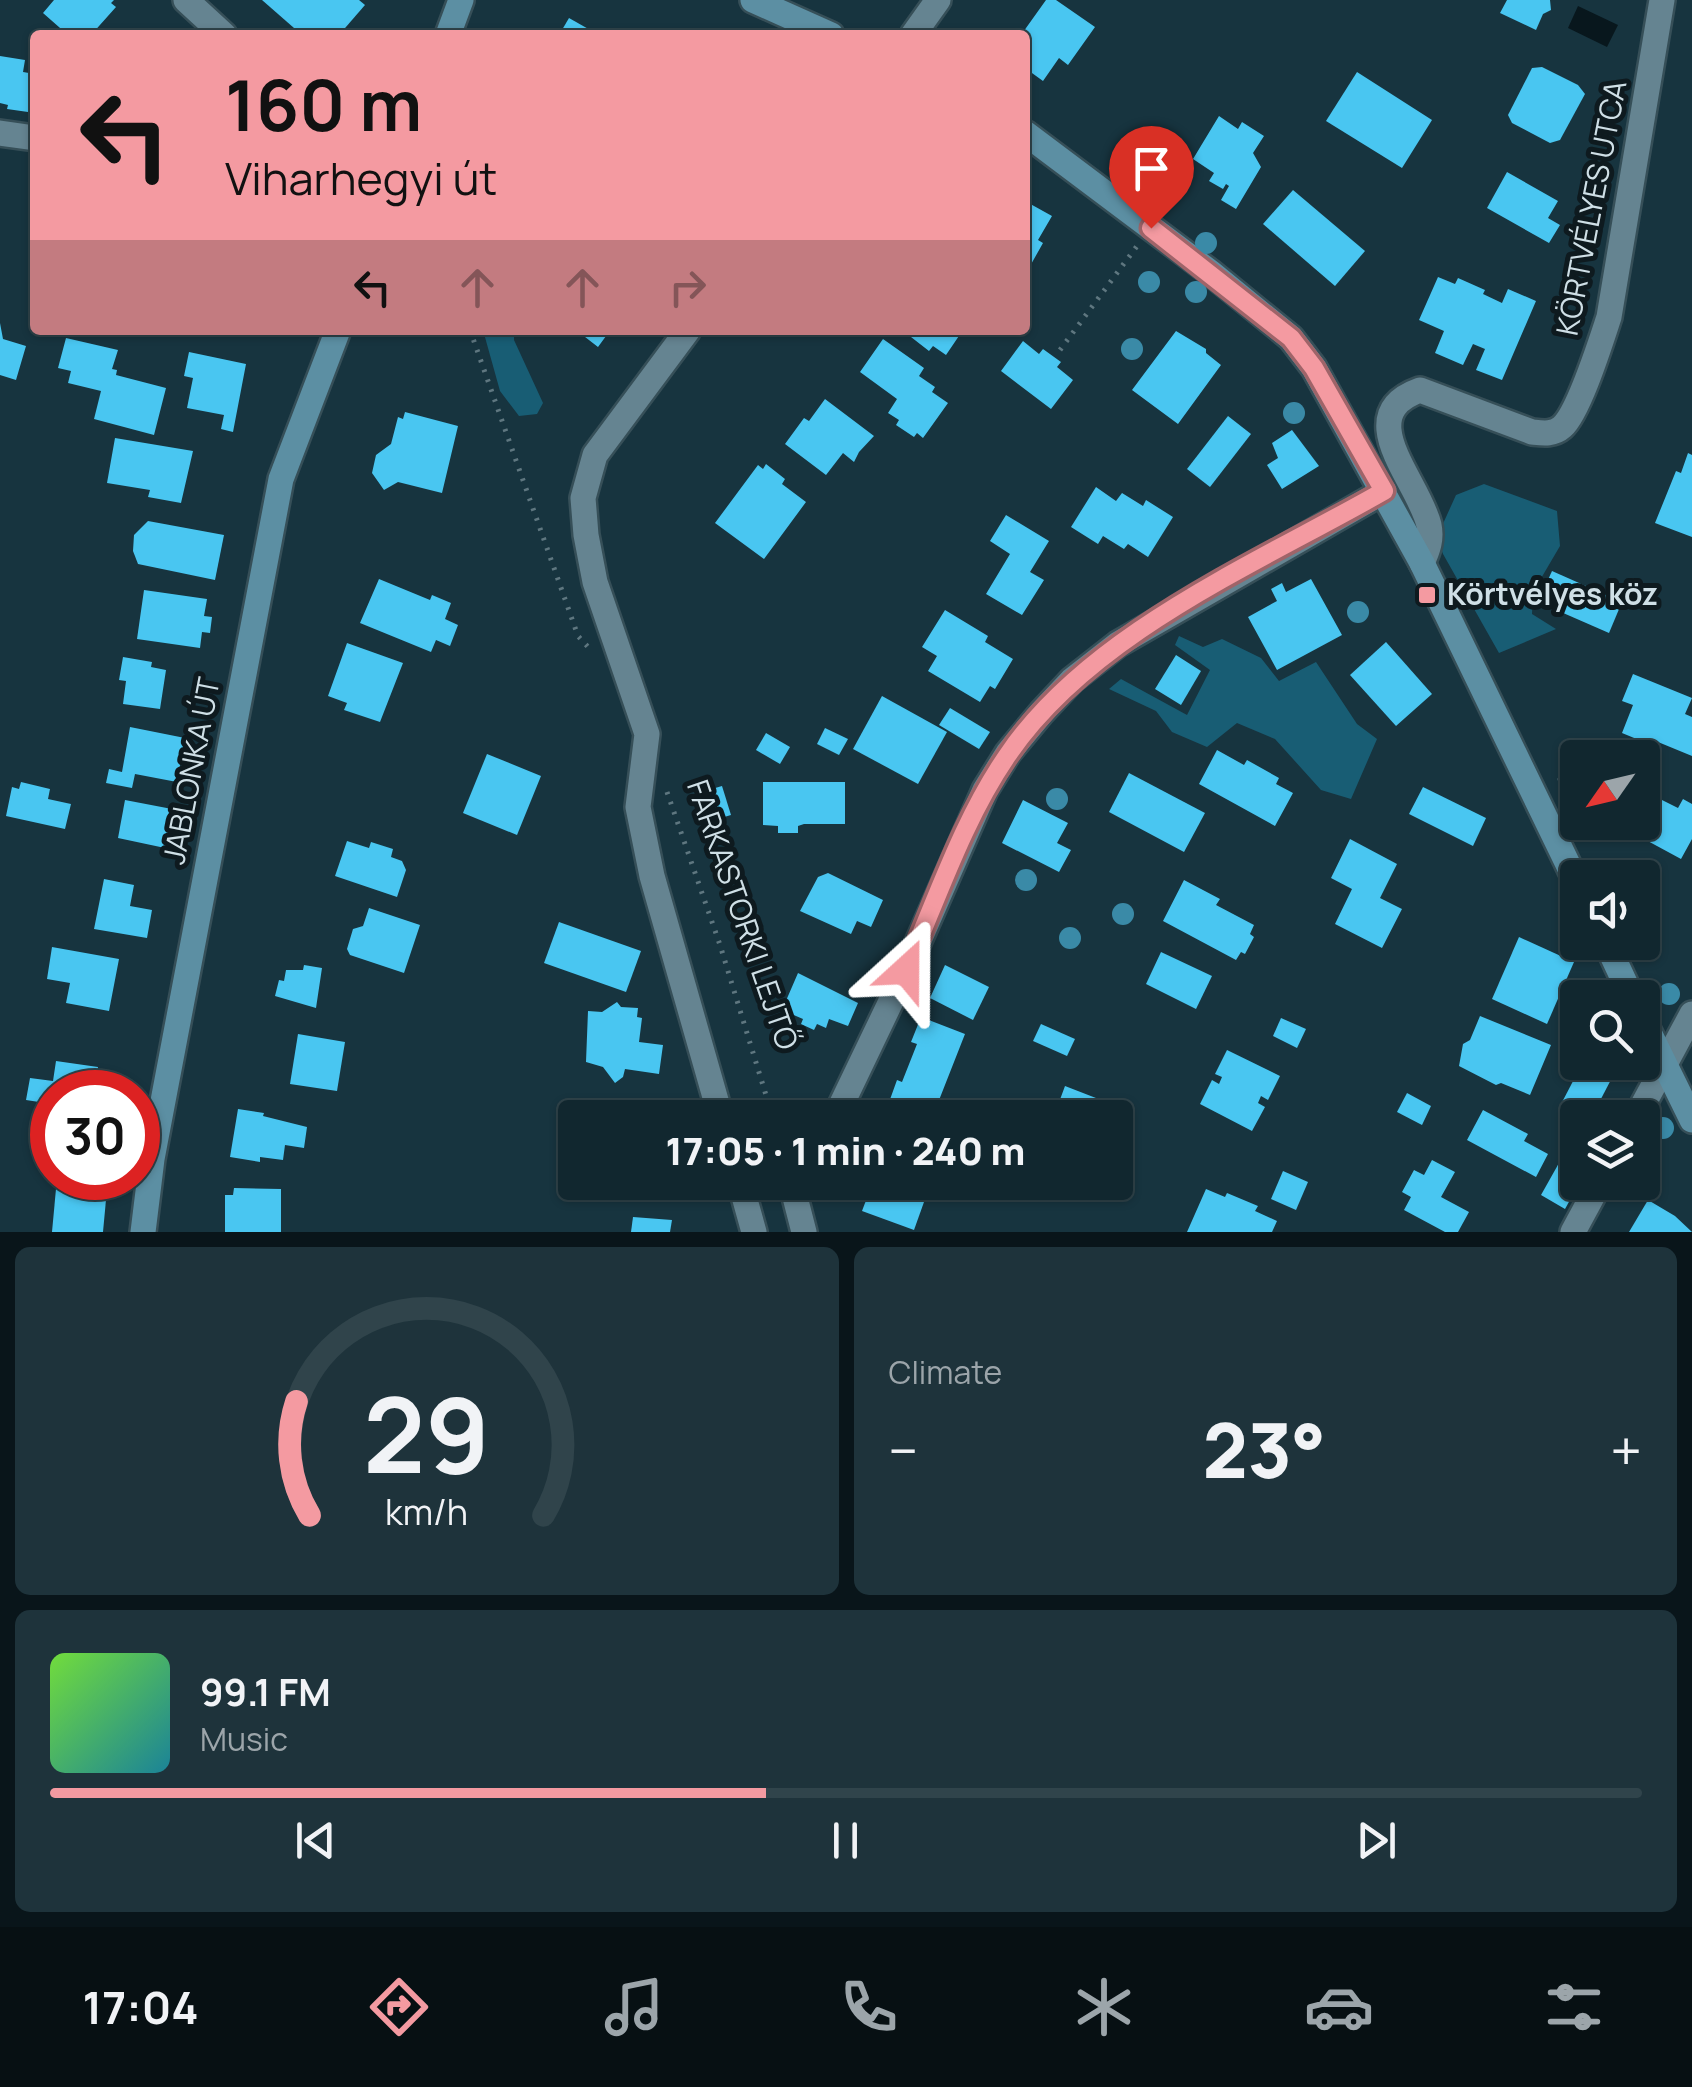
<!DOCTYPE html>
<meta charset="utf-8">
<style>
body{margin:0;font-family:Manrope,sans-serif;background:#1e333b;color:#f1f3f6;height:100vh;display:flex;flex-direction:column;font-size:38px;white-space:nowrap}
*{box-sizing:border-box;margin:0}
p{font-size:32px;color:#9ca5aa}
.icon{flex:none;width:55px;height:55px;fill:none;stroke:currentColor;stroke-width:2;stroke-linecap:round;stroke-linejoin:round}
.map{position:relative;height:1232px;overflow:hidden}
.side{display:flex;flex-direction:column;gap:15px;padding:15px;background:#09151a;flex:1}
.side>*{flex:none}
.guide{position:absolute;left:30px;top:30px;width:1000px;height:305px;border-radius:10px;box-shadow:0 2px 8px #0004,0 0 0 2px #30444b;background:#f49aa1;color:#111;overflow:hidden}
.needle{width:65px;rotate:236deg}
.buttons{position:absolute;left:1560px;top:740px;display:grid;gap:20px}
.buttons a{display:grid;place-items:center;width:100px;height:100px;border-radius:10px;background:#11272f;box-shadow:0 2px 8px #0004,0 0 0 2px #30444b;font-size:50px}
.speed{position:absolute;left:30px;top:1070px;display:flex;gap:20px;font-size:50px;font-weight:700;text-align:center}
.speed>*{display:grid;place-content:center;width:130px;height:130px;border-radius:50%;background:#11272f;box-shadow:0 2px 8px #0004,0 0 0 2px #30444b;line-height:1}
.speed .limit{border:15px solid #d22;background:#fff;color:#111}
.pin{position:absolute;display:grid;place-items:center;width:85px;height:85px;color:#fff;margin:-102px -42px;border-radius:50% 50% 50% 0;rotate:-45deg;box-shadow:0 0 10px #0007}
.pin .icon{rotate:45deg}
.me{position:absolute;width:110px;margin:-55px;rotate:24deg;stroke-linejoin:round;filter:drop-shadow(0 0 8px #0008)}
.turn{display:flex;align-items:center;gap:35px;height:210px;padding:0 30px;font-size:45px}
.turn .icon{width:130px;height:130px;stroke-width:2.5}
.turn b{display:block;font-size:70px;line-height:85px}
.lanes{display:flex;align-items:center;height:95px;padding:0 30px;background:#0003;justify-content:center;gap:50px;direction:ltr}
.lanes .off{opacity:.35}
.big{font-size:75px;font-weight:800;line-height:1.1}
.side .widget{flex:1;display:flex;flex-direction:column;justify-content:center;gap:15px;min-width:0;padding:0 35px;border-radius:15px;background:#1e333b}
.side .dial{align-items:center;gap:0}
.dial svg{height:260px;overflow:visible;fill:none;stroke:#30444b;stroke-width:7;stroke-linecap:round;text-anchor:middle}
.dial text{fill:#f1f3f6;stroke:none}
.song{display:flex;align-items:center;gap:30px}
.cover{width:120px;height:120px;border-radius:15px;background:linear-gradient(135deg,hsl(100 70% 55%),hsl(190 70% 35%))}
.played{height:10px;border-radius:5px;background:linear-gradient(90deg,#f49aa1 45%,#30444b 45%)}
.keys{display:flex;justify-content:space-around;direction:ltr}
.heat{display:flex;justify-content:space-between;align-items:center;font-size:55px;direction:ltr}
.side .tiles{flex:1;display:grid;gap:15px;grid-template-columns:1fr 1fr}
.widget:last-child{grid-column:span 2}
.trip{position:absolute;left:558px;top:1100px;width:575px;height:100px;border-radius:10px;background:#11272f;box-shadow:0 2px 8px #0004,0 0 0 2px #30444b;font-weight:800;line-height:100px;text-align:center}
.dock{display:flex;height:160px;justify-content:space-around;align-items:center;background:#071013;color:#9ca5aa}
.dock .icon{width:70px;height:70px}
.dock .on{color:#f49aa1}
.dock b{font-size:45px;color:#f1f3f6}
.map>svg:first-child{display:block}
</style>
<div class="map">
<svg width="1692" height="1232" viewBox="0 0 1692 1232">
<rect width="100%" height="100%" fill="#17343f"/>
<g fill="#185d74">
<path d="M483,330H514V340L543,403L537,414L519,416L500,391Z"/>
<path d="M1484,484L1557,511L1560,546L1533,592L1532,614L1556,629L1499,653L1443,554L1437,537L1456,495Z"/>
<path d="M1179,636L1203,647L1222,639L1261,658L1279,681L1316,662L1357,724L1377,739L1351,799L1321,790L1275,739L1237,723L1207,747L1172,732L1156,711L1109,689L1121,679L1187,715L1210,670L1175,645Z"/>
</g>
<path fill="#08171d" d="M1578,6L1618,25L1607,47L1568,28Z"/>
<g fill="#49c6f1">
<path d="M54,0H114L111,3L116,7L91,35H68L43,13Z"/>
<path d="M262,0H359L365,5L339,35H302Z"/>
<path d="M1046,0H1056L1095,27L1068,65L1059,58L1043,81L1025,68V35H1021Z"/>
<path d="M1507,0H1550L1551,10L1543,14L1536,30L1500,13Z"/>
<path d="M569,18L599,35H559Z"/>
<path d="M0,56L25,60L23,72L35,74V113L7,109L8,105L0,103Z"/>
<path d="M1542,67L1578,85L1585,94L1560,140L1550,143L1512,123L1508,115L1532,68Z"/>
<path d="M1357,72L1432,120L1402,168L1326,121Z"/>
<path d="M1219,116L1238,129L1242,122L1264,136L1253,153L1261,167L1236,209L1221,200L1229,186L1226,184L1223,189L1209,181L1214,173L1193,159Z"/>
<path d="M1507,172L1558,201L1548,218L1560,225L1549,243L1487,208Z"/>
<path d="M1293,190L1365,251L1335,286L1263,224Z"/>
<path d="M1025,201L1052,216L1038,240L1043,243L1025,275Z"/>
<path d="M1438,277L1455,284L1458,278L1485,290L1483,294L1502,303L1508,289L1536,301L1502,380L1476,370L1485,349L1473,344L1463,365L1435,353L1444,331L1419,320Z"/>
<path d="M0,323L3,339L26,346L16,380L0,375Z"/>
<path d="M576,330H616L612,334L609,332L598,347Z"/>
<path d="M911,330H963L946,355L933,346L929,351L911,337L915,332Z"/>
<path d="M1176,331L1206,349V353L1221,365L1178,424L1132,390Z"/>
<path d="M66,338L118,350L112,369L117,370L116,375L166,388L154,435L94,419L101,391L68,383L71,371L58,368Z"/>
<path d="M883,339L924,368L919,376L935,387L932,392L948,403L923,438L917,433L914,437L896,425L899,420L888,413L897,399L860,372Z"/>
<path d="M1023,341L1039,354L1043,349L1061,362L1057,367L1073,380L1051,409L1001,371Z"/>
<path d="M189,352L246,364L233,432L221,429L224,415L187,408L193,378L184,376Z"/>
<path d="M825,399L874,436L859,452L854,462L843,453L826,475L785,444L804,418L809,421Z"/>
<path d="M405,412L458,426L442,493L398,482L384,490L372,473L376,455L391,444L398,417L403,419Z"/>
<path d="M1228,416L1251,434L1210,487L1187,469Z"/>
<path d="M1292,430L1319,466L1282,489L1267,465L1278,458L1272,443Z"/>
<path d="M115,438L193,451L181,503L148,497L150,490L107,483Z"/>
<path d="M1688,453L1692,455V537L1655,523L1676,471L1681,473Z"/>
<path d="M766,464L785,479L782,484L806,502L764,559L715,523L758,465L763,469Z"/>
<path d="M1096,487L1116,501L1122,493L1143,506L1146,500L1173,517L1148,557L1128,544L1124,549L1103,536L1098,544L1071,527Z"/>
<path d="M1006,515L1049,541L1030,572L1044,580L1022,615L986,594L1010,554L990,541Z"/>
<path d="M148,521L224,535L215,580L138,564L133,551L134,535Z"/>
<path d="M1552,571L1622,602L1609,633L1538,602Z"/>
<path d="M379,579L430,600L432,595L451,603L445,619L458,625L450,646L436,640L431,652L360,623Z"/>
<path d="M1311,579L1342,635L1277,670L1248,617L1277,601L1271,589L1282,583L1286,592Z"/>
<path d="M144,590L207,599L204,616L212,617L210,633L202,632L200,648L137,639Z"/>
<path d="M945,610L988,636L985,642L1013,659L995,689L990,686L980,702L928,671L937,656L922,647Z"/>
<path d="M1386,642L1432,694L1396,726L1350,675Z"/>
<path d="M347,643L403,663L380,722L344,710L347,703L328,696Z"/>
<path d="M1176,655L1201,671L1181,705L1155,689Z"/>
<path d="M123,657L152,662L151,667L166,670L160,709L123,704L126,681L119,680Z"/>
<path d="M1633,674L1692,698L1685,714L1692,717V756L1658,742L1656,747L1622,733L1633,705L1622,701Z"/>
<path d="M882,696L947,732L918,784L853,749Z"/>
<path d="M950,708L990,732L979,749L939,725Z"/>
<path d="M130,727L185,738L177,782L135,774L132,788L106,783L109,769L122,772Z"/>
<path d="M825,728L848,739L839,755L817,744Z"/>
<path d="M766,733L790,747L780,764L756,750Z"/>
<path d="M1217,750L1244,765L1247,760L1279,778L1276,784L1293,793L1275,826L1199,784Z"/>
<path d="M487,754L541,776L517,835L463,813Z"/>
<path d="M1129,773L1205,813L1184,852L1109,812Z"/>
<path d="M21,782L50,789L48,799L71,804L65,829L6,816L12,787L19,789Z"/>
<path d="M763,782H845V824H804L798,826V833H778V826L763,825Z"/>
<path d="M722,786L731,815L714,820L705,791Z"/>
<path d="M1423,787L1486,818L1473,846L1409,814Z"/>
<path d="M1654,796L1678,808L1683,799L1692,804V839L1681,859L1633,833L1642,822Z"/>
<path d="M125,800L172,809L165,848L118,838Z"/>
<path d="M1023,800L1068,823L1057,843L1071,850L1059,872L1002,843Z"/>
<path d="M1350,839L1397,864L1380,898L1402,909L1382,948L1335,924L1352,889L1331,878Z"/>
<path d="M347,841L369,848L371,842L393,849L391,857L402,861L406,870L397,897L335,876Z"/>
<path d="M828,873L883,900L871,927L857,921L851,934L800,911L818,877Z"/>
<path d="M104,879L134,885L130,906L152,910L147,938L94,929Z"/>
<path d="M1184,880L1220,899L1216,905L1254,925L1250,934L1254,937L1245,954L1241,952L1236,960L1163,921Z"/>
<path d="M369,908L420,925L404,973L350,955L347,949L353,929L363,926Z"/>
<path d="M559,922L641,951L626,992L544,963Z"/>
<path d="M1519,937L1574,962L1547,1024L1492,999Z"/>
<path d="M52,947L119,959L109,1011L66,1003L70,983L47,979Z"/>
<path d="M1161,952L1212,976L1196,1009L1146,984Z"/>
<path d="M304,965L322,968L316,1008L275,996L279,980L284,981L286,970H303Z"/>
<path d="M945,965L989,987L973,1020L930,998Z"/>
<path d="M798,973L858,1003L848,1026L829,1019L826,1028L817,1024L814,1030L801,1024L803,1019L782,1010Z"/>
<path d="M617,1002L621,1007L638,1008L637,1017L642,1018L639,1042L663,1045L659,1074L625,1069L623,1077L615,1083L603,1067L586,1062L588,1011L602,1012Z"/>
<path d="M1480,1016L1551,1045L1530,1095L1501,1083L1496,1085L1459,1066L1463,1044L1470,1040Z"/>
<path d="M921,1017L965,1034L932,1118H921L888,1105L897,1080L902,1082L917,1044L911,1042Z"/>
<path d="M1281,1018L1306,1029L1297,1048L1273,1036Z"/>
<path d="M1041,1024L1075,1039L1067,1056L1033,1041Z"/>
<path d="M298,1034L345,1042L337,1091L290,1084Z"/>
<path d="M1227,1050L1280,1076L1268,1100L1261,1096L1258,1103L1265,1107L1252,1131L1200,1104L1212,1080L1219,1084L1222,1077L1215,1074Z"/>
<path d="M56,1061L98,1067L95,1088L107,1092H52V1104L26,1100L30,1078L53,1081Z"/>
<path d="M1583,1062H1598L1615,1072L1591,1118H1577L1559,1108Z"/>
<path d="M1065,1086L1114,1105L1109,1118H1059L1063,1107L1058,1105Z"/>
<path d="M1407,1093L1431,1106L1422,1125L1397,1112Z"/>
<path d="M238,1109L264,1113L263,1116L307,1127L304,1148L285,1145L283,1160L260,1157V1162L230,1157Z"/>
<path d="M1483,1110L1528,1134L1524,1141L1548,1154L1536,1177L1467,1140Z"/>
<path d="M1573,1138L1578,1140L1580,1182L1565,1209L1541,1195Z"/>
<path d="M1432,1160L1455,1172L1441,1197L1469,1212L1458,1232H1445L1404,1210L1411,1197L1402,1192L1414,1170L1424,1175Z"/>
<path d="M1283,1171L1308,1182L1296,1210L1271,1199Z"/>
<path d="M57,1178H108L103,1232H52Z"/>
<path d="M873,1182H913L929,1188L914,1230L862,1211Z"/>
<path d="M234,1188L281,1189V1232H225V1195H233Z"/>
<path d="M1206,1189L1225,1197L1227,1193L1258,1206L1255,1211L1277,1221L1272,1232H1187Z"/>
<path d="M1648,1200L1675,1216L1692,1232H1629Z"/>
<path d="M633,1217L672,1220L670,1232H631Z"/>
</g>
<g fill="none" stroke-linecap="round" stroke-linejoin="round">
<defs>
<g id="street">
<path d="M186,0L224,35"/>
<path d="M913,35L938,0"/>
<path d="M0,133L35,138"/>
<path d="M688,330L595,455L583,498L586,535L595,582L647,734L638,807L652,876L721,1118"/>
<path d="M1422,563C1428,550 1432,539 1429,525C1418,480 1350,415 1420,390L1532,432C1542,433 1553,435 1562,427C1579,412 1601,341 1609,317L1662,0"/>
<path d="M835,1118L906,970L985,790L1008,753L1042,712L1072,680L1118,644L1384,491"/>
<path d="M1636,1118L1692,1014"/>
<path d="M740,1182L754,1232"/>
<path d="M802,1182L795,1197L804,1232"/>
<path d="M1573,1232L1600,1182"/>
</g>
<g id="secondary">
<path d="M753,0L831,35"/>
<path d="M448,35L461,0"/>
<path d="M1025,133L1210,272L1291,338L1314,368L1422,563L1578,885"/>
<path d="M1606,942L1632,998"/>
<path d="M1642,1018L1692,1120"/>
<path d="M143,1232L152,1159L281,479L338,330"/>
</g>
</defs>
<use href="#street" stroke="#364f58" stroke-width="30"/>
<use href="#secondary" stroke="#364f58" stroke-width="30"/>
<g stroke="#5f7780" stroke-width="5" stroke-dasharray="2.5 8" stroke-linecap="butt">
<path d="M470,330L578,636L589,648"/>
<path d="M1060,350L1137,246"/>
<path d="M1558,781L1578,775"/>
<path d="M667,792L720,945L773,1118"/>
</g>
<use href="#street" stroke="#658491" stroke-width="25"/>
<use href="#secondary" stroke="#5c8fa3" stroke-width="25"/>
</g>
<g fill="#3a8aa7">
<circle cx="1206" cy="243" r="11"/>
<circle cx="1149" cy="282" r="11"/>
<circle cx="1196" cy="292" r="11"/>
<circle cx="1132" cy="349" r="11"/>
<circle cx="1294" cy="413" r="11"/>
<circle cx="1358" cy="612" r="11"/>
<circle cx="1057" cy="799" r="11"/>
<circle cx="1026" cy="880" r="11"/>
<circle cx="1123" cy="914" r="11"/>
<circle cx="1070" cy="938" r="11"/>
<circle cx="1669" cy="994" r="11"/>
<circle cx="1663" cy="1128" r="11"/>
</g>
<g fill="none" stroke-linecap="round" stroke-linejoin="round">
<defs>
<path id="route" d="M906,970C937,899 963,820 1007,756C1090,633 1258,563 1384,491L1314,368L1291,338L1151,228"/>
</defs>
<use href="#route" stroke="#9f6469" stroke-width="25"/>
<use href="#route" stroke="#f49aa1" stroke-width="18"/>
</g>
<rect fill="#f49aa1" stroke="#0e1a1f" stroke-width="4" x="1417" y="585" width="20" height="20" rx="5"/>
<g text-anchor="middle" stroke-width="10" stroke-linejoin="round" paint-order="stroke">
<g font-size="30" fill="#cfdfe6" stroke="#0e1a1f">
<text transform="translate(1592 208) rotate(-79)" y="10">KÖRTVÉLYES UTCA</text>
<text transform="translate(192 771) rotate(-79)" y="10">JABLONKA ÚT</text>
<text transform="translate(742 915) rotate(71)" y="10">FARKASTORKI LEJTŐ</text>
</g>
<g font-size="30" font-weight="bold" fill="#cfdfe6" stroke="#0e1a1f" text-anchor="start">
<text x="1447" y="605">Körtvélyes köz</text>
</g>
</g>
</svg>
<div class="buttons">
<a><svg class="needle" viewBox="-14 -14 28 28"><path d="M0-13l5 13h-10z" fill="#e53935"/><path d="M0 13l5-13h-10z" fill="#9ca5aa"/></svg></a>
<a><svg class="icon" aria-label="sound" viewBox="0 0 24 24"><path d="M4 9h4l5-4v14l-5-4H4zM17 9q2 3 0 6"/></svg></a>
<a><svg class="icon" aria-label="search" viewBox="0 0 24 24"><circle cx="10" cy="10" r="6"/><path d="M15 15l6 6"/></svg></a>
<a><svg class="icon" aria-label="layers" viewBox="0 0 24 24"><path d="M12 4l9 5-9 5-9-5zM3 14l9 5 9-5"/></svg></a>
</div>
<div class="speed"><div class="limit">30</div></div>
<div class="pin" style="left:1151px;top:228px;background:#d93025"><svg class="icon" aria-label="arrive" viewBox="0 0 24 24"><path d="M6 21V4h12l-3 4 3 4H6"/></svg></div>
<svg class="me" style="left:906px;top:970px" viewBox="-20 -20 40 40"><path d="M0-17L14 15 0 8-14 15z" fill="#f49aa1" stroke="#fff" stroke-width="4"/></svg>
<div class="trip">17:05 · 1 min · 240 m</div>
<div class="guide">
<div class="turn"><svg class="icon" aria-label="left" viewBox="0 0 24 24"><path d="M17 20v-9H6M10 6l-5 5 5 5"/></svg><div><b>160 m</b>Viharhegyi út</div></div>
<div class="lanes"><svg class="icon" aria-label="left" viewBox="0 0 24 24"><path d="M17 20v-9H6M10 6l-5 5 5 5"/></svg><svg class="icon off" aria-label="ahead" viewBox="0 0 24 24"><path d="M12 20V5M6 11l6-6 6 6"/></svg><svg class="icon off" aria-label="ahead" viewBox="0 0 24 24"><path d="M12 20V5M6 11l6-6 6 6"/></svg><svg class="icon off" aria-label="right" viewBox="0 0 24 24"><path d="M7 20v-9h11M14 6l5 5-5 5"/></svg></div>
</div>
</div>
<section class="side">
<div class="tiles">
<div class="widget dial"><svg viewBox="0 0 100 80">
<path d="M14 69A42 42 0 1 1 86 69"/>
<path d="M14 69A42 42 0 0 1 10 34" stroke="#f49aa1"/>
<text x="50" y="56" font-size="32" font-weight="700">29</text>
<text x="50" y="72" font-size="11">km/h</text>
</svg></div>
<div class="widget"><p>Climate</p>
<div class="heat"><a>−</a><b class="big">23°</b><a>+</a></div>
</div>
<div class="widget">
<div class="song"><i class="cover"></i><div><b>99.1 FM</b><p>Music</p></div></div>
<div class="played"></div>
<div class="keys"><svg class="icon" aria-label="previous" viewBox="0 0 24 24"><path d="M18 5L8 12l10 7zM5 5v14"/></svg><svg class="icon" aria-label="pause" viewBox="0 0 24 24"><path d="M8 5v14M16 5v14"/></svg><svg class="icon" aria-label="next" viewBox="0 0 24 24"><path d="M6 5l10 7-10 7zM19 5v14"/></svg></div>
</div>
</div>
</section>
<nav class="dock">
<b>17:04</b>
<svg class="icon on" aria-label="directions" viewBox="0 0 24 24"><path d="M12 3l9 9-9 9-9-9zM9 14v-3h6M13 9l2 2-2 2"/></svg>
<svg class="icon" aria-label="music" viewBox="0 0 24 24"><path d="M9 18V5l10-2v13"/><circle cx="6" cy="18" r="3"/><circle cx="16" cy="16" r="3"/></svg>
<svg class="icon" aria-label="phone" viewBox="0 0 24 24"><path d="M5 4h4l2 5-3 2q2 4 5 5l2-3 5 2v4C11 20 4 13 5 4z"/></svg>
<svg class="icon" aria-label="climate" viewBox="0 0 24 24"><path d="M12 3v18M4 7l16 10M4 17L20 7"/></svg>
<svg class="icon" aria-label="car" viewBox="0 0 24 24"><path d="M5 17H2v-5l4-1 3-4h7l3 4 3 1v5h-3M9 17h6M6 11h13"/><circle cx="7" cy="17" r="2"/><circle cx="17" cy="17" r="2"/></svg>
<svg class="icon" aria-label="filters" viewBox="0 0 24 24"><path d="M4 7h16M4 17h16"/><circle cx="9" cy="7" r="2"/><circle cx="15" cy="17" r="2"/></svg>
</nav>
